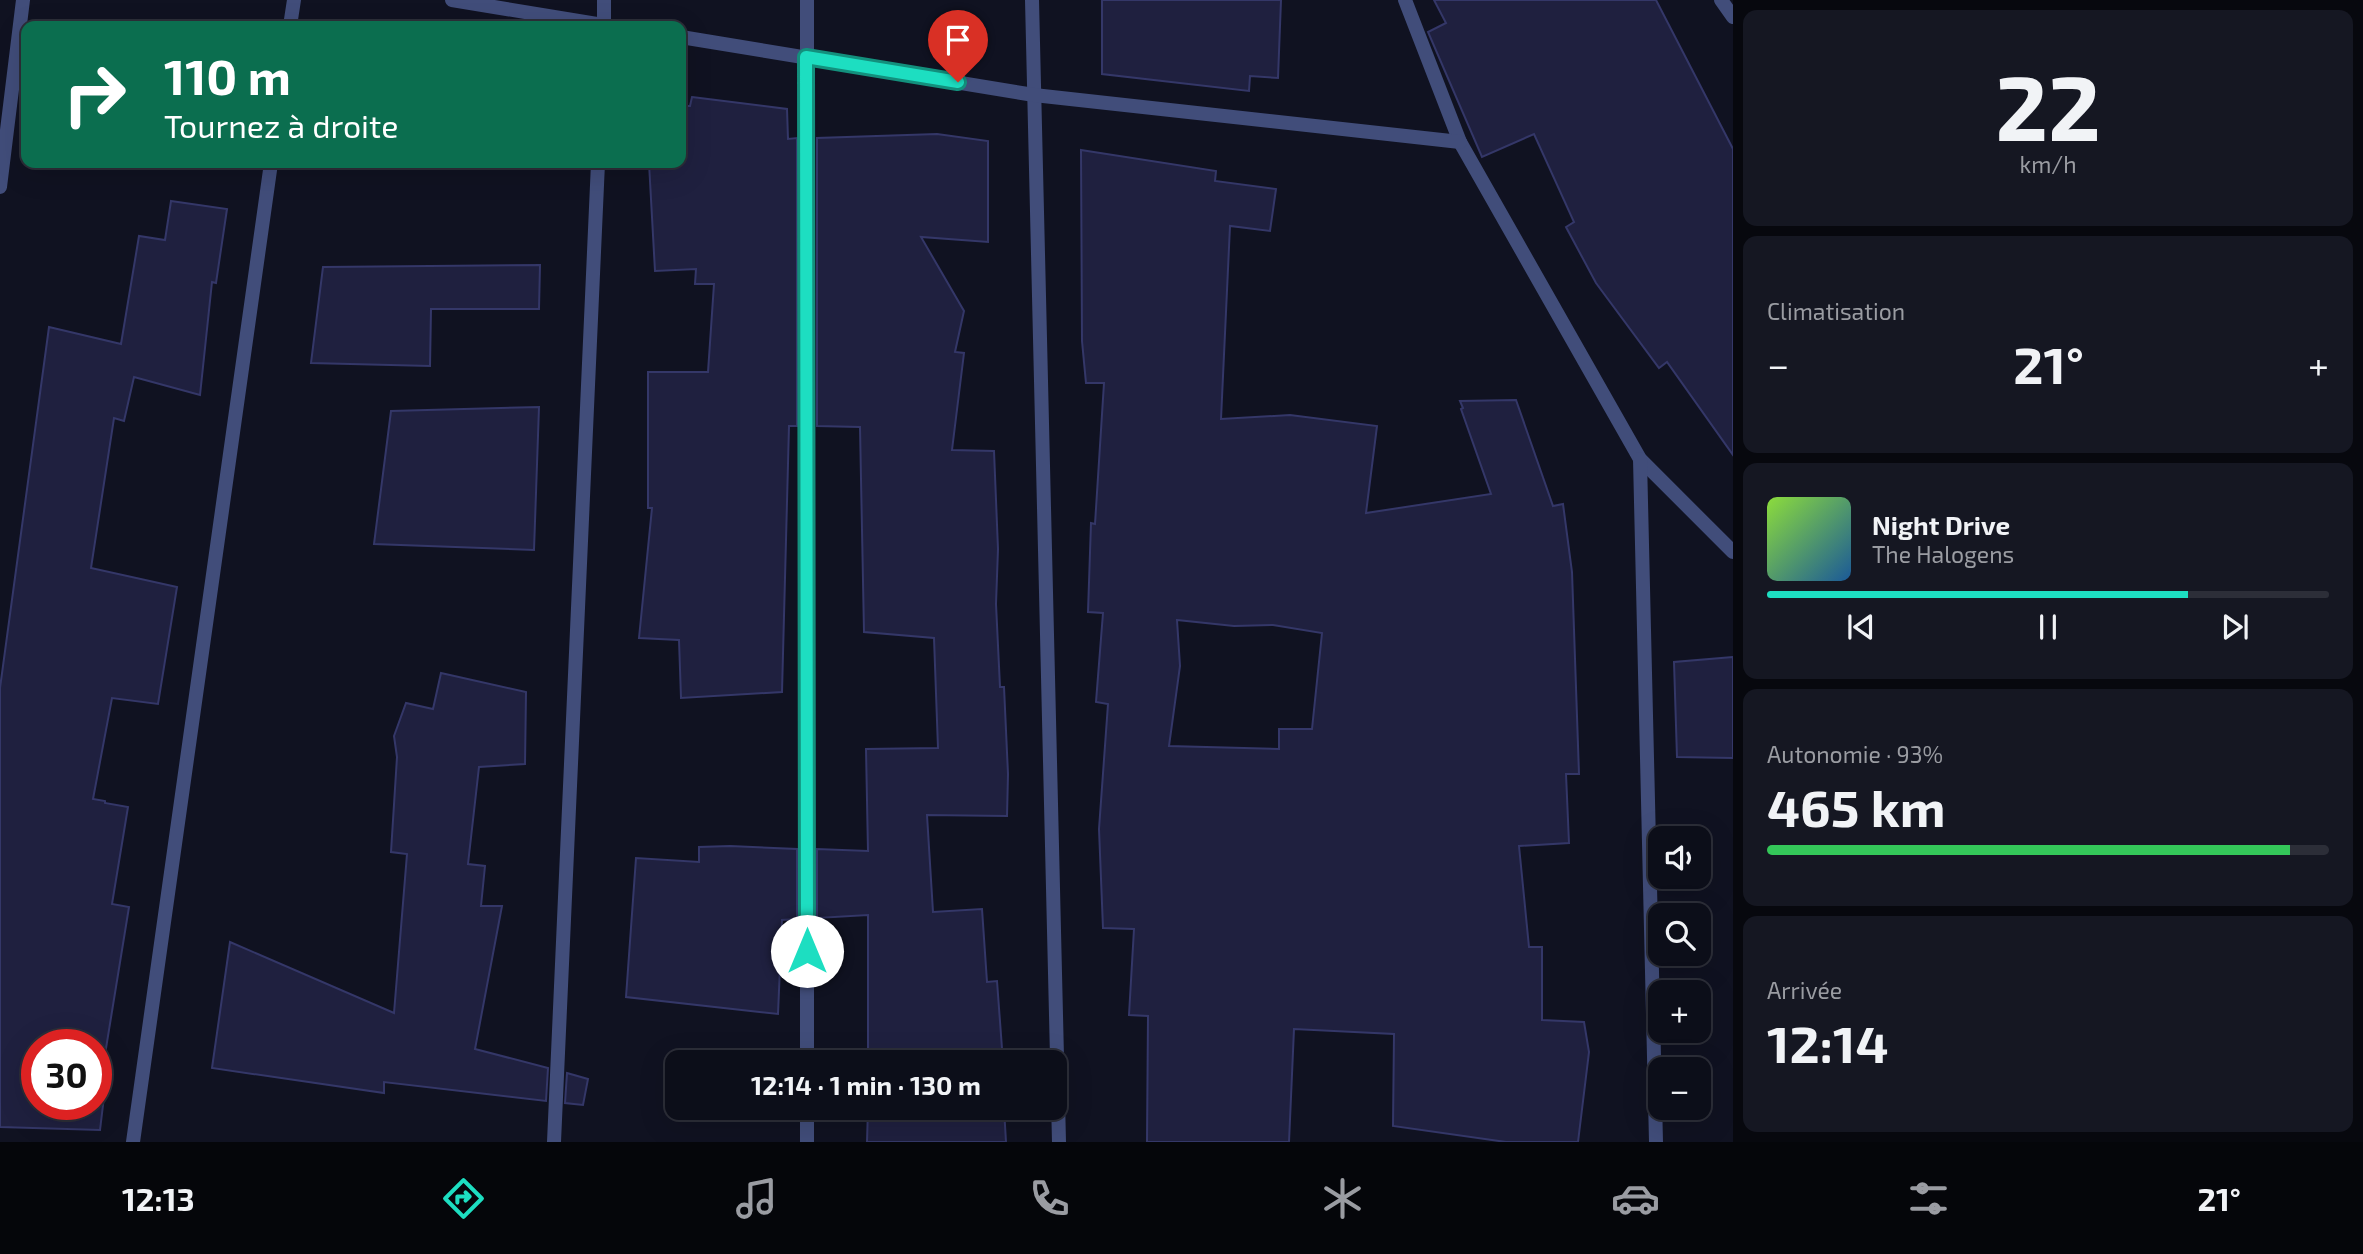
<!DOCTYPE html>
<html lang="fr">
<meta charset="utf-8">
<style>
body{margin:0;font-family:"Exo 2",sans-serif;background:#151722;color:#f1f3f6;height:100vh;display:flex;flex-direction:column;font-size:26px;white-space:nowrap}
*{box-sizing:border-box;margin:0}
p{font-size:23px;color:#9a9ca2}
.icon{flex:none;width:38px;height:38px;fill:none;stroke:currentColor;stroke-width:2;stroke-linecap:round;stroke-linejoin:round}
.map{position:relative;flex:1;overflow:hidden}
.details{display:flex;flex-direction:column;gap:10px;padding:10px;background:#07080e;width:630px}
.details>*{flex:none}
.banner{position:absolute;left:21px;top:21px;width:665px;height:147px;border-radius:14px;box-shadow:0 7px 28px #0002,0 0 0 2px #2c2e38;background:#0b6e4f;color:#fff;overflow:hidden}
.fabs{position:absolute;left:1648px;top:826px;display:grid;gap:14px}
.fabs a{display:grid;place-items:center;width:63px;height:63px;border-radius:14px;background:#0c0e19;box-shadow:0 7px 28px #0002,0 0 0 2px #2c2e38;font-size:35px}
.speed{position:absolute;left:21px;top:1029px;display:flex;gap:14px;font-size:35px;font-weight:700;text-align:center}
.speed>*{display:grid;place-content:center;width:91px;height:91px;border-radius:50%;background:#0c0e19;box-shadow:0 7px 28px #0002,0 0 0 2px #2c2e38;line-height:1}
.speed .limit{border:10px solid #d22;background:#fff;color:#111}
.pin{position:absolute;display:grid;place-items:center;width:60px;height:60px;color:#fff;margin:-72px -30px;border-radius:50% 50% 50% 0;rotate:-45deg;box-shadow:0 0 7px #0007}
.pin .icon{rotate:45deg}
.me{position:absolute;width:77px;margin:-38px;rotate:0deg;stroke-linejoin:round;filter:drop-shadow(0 0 5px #0008)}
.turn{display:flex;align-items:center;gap:24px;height:147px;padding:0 28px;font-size:32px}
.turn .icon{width:91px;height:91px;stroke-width:2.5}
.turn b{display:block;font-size:49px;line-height:60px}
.big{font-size:52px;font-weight:700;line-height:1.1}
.details .widget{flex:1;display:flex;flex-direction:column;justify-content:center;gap:10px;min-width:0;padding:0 24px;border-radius:14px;background:#151722}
.details .dial{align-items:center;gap:0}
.dial b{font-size:91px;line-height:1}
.song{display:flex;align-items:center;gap:21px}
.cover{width:84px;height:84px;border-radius:10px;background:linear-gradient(135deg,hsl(90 70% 55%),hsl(210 70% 35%))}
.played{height:7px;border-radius:4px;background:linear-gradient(90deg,#1ddec1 75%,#2c2e38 75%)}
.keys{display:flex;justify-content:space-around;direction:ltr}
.heat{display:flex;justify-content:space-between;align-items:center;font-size:38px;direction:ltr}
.charge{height:10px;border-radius:5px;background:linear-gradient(90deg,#34c759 93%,#2c2e38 0)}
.trip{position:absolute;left:665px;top:1050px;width:402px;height:70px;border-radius:14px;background:#0c0e19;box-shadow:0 7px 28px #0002,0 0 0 2px #2c2e38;font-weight:700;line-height:70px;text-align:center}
.dock{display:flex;height:112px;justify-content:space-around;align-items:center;background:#05060a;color:#9a9ca2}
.dock .icon{width:49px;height:49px}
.dock .current{color:#1ddec1}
.dock b{font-size:32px;color:#f1f3f6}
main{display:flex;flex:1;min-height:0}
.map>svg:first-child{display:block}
</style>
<main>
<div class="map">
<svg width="1733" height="1142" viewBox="0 0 1733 1142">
<rect width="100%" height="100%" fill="#101221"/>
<g fill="#1f203f" stroke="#343768" stroke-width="2" fill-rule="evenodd">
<path d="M1102,0H1281L1278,78L1250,76L1249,91L1102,74Z"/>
<path d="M1434,0H1656L1733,149V455L1667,362L1659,368L1596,283L1566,227L1574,222L1534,134L1482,157L1428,32L1446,23Z"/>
<path d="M692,97L787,109L788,139L797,138V426H789L782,692L681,698L679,640L639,638L652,508H648V372H708L714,284H695L696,269L655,271L649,163H681V106H690Z"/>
<path d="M937,134L988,141V242L921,237L964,311L955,352L964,353L952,450L994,451L998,549L996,604L1000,687H1004L1008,774L1007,816L927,815L933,912L982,909L987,982L997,981L1003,1062H868V915L817,918V849L868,851L866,749L938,748L934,638L864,632L860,427L817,426V138Z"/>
<path d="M1081,150L1216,171L1215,181L1276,189L1270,231L1230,226L1221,419L1290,415L1377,426L1366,513L1491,494L1461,409L1463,408L1460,401L1516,400L1553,506L1563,504L1572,572L1579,774H1566L1569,843L1519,846L1529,947H1542V1020L1584,1022L1589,1052L1578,1142H1506L1393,1126L1394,1034L1294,1029L1289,1142H1147L1148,1016L1129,1015L1134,929L1103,928L1099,829L1108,704L1096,702L1103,613L1088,612L1091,523L1095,524L1104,383H1086L1082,341ZM1177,620L1234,626L1273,625L1322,633L1312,729H1279V749L1169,746L1180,666Z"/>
<path d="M171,201L227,209L216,283L212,282L200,395L134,377L124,421L114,418L91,568L177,587L158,704L112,698L93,799L105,801V803L128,807L112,904L129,907L101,1079L106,1080L100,1130L0,1127V688L49,327L121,344L139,236L165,240ZM37,1045H96V1104H37Z"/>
<path d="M540,265L539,309H431L430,366L311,363L323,267Z"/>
<path d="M539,407L534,550L374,544L391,411Z"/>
<path d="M1733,657V758L1677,757L1674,662Z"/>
<path d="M441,673L526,692L525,764L479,767L468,864L485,866L481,906H502L475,1049L548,1068L546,1101L384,1082V1093L212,1068L230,942L394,1013L407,854L391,852L397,757L394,736L406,703L433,709Z"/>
<path d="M730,846L797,849V919L782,920L778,1014L626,997L636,858L699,862V847Z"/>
<path d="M567,1073L588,1079L583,1105L565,1103Z"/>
<path d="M868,1108H1004L1006,1142H867Z"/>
</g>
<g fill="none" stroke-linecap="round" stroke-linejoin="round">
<g stroke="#414d7a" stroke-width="14">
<path d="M452,0L609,26"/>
<path d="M604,0V26"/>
<path d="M1032,0L1059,1142"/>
<path d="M1405,0L1460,142L1640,459L1733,552"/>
<path d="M1721,0L1733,17"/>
<path d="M290,26L294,0"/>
<path d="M681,37L1034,95L1460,142"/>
<path d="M0,187L23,0"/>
<path d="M1640,459L1656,1142"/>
<path d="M807,1062V0"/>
<path d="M807,1108V1142"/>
<path d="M133,1142L271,163"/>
<path d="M554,1142L598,163"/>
</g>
</g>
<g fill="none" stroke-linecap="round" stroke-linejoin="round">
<defs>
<path id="route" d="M807,951L806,57L958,82"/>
</defs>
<use href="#route" stroke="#13907d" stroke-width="18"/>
<use href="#route" stroke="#1ddec1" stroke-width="12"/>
</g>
</svg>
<div class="fabs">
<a><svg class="icon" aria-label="sound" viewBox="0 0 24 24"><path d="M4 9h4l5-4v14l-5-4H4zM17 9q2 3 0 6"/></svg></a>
<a><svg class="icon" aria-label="search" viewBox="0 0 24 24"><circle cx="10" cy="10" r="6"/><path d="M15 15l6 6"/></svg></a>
<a>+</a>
<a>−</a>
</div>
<div class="speed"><div class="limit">30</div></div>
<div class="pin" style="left:958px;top:82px;background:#d93025"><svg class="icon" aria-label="arrive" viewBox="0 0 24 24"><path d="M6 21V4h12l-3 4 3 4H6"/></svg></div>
<svg class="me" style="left:807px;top:951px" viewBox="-20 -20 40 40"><circle r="19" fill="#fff"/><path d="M0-13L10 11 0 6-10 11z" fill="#1ddec1"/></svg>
<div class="trip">12:14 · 1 min · 130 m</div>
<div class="banner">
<div class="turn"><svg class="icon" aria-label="right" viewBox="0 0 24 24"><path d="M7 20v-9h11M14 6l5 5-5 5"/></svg><div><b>110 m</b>Tournez à droite</div></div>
</div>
</div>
<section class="details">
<div class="widget dial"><b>22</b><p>km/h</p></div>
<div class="widget"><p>Climatisation</p>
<div class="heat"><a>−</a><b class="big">21°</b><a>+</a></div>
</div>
<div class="widget">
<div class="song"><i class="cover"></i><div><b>Night Drive</b><p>The Halogens</p></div></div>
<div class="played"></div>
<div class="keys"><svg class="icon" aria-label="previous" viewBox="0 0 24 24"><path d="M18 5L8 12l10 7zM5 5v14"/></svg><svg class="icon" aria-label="pause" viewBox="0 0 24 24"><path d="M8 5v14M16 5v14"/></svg><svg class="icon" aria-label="next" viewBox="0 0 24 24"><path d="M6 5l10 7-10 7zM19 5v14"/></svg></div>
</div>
<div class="widget"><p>Autonomie · 93%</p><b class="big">465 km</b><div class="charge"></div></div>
<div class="widget"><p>Arrivée</p><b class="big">12:14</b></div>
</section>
</main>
<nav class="dock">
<b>12:13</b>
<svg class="icon current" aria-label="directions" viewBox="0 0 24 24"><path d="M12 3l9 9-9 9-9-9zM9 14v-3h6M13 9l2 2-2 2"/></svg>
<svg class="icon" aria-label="music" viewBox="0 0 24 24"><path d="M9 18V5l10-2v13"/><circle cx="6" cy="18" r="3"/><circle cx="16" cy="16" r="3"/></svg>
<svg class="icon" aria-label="phone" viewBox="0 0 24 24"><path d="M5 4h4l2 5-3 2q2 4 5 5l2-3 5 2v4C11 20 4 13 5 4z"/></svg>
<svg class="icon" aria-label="climate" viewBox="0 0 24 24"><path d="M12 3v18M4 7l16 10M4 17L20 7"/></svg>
<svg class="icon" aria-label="car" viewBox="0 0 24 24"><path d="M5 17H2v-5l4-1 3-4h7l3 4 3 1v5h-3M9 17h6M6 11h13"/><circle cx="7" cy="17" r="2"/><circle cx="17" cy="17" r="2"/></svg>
<svg class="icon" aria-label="filters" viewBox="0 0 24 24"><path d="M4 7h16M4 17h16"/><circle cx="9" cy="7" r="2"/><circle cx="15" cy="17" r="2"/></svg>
<b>21°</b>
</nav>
